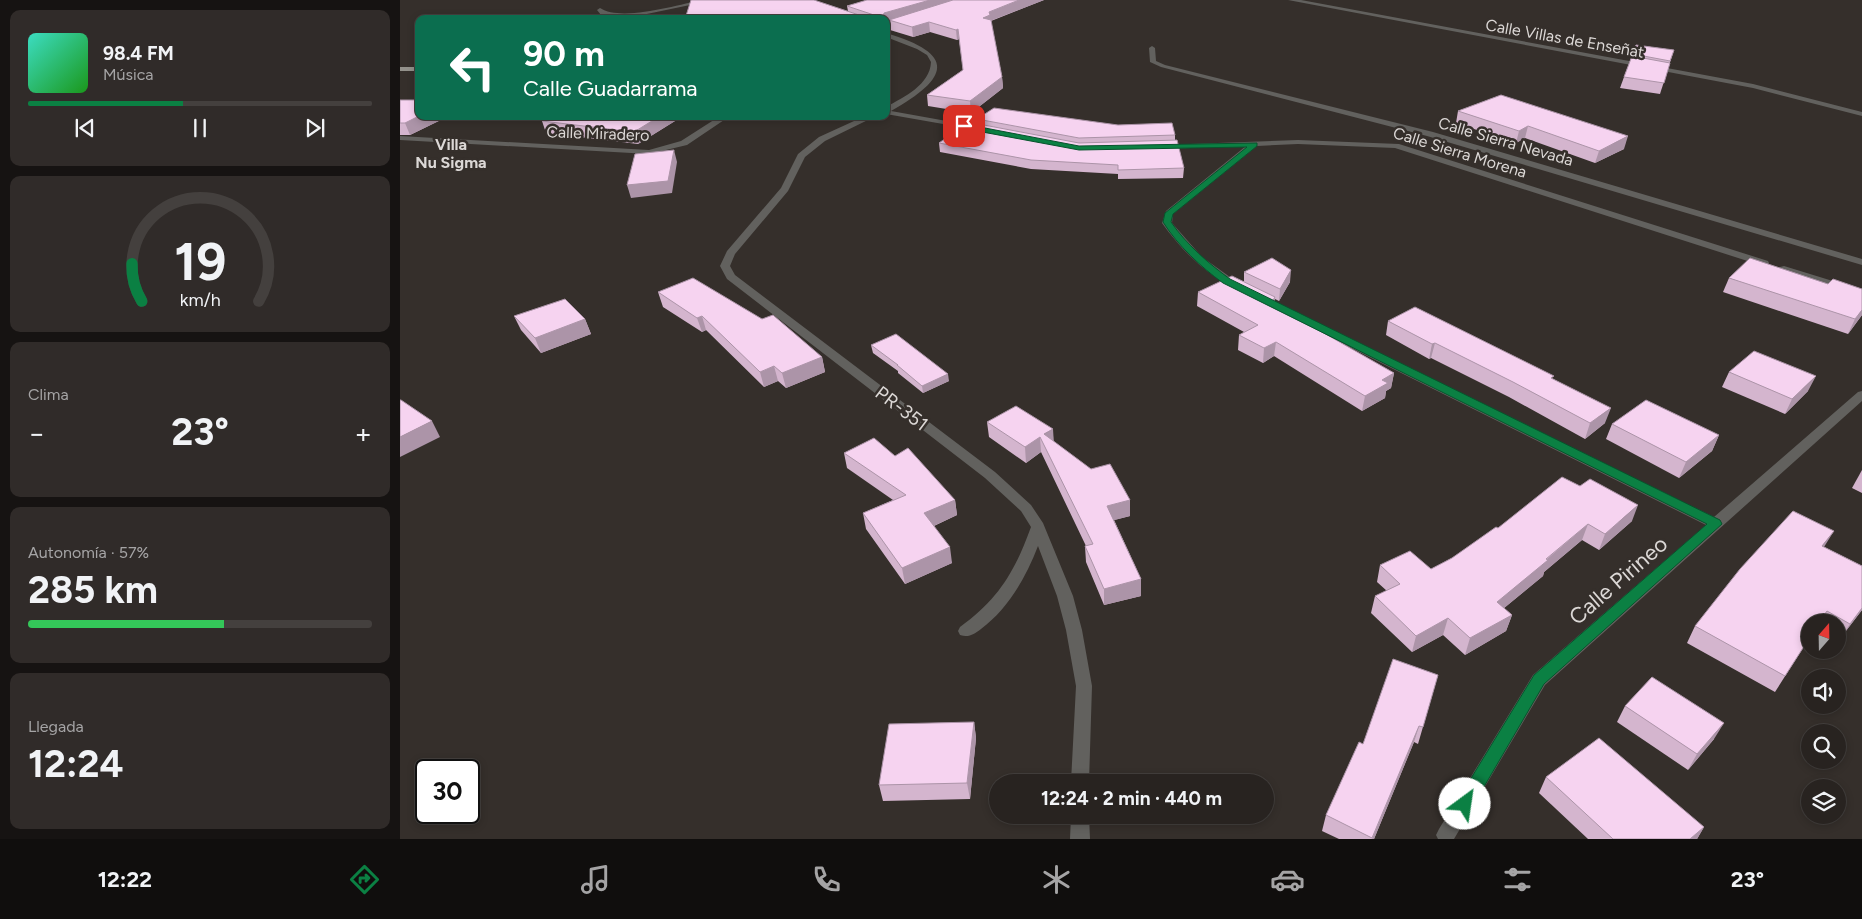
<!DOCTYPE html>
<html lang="es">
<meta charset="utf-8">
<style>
body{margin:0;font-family:Figtree,sans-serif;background:#302b29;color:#f1f3f6;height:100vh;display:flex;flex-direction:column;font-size:19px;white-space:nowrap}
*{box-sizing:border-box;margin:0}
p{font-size:16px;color:#a5a4a5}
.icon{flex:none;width:28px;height:28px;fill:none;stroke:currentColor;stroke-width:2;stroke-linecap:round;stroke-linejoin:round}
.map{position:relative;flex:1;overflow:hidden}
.drawer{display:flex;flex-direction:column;gap:10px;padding:10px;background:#161312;width:400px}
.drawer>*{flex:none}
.banner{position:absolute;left:15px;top:15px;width:475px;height:105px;border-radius:10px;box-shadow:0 2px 8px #0003,0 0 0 1px #44403e;background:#0b6e4f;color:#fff;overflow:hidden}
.needle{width:32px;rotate:20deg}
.tools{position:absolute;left:1401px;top:614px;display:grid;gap:10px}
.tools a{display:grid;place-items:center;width:45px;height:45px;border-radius:50%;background:#282320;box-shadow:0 2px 8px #0003,0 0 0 1px #44403e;font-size:25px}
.speed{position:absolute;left:15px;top:759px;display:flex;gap:10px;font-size:25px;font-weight:700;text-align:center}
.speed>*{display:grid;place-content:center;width:65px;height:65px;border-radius:50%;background:#282320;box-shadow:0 2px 8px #0003,0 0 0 1px #44403e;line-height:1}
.speed .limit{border:2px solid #111;border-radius:8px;background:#fff;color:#111}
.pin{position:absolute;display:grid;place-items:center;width:42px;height:42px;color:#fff;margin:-21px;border-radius:10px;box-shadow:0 2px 8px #0006}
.me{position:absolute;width:55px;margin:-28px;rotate:31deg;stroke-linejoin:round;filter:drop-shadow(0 0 4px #0008)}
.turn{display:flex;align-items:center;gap:18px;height:105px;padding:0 25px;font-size:22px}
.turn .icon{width:65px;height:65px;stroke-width:2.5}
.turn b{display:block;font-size:35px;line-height:42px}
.big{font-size:38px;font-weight:700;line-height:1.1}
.drawer .tile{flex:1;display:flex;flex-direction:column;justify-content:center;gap:8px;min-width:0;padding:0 18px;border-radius:10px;background:#302b29}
.drawer .dial{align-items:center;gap:0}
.dial svg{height:130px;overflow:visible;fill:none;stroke:#44403e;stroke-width:7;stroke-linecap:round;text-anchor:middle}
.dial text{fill:#f1f3f6;stroke:none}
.song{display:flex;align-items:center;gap:15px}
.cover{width:60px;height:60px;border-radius:8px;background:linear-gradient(135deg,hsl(170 70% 55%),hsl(120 70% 35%))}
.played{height:5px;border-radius:2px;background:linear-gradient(90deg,#0b8043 45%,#44403e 45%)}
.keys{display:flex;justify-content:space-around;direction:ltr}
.heat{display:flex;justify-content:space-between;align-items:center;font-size:28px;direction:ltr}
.charge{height:8px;border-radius:4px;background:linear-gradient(90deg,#34c759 57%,#44403e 0)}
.trip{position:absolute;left:589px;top:774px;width:285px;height:50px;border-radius:25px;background:#282320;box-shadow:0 2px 8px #0003,0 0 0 1px #44403e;font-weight:700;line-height:50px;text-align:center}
.tabs{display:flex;height:80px;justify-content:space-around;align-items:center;background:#100e0d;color:#a5a4a5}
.tabs .icon{width:35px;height:35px}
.tabs .current{color:#0b8043}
.tabs b{font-size:22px;color:#f1f3f6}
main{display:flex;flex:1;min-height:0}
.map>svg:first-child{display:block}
</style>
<main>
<section class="drawer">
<div class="tile">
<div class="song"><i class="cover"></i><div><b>98.4 FM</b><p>Música</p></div></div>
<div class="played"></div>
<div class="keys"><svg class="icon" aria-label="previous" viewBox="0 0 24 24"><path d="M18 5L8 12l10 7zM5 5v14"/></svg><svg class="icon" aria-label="pause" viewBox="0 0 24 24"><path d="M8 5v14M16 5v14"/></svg><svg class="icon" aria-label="next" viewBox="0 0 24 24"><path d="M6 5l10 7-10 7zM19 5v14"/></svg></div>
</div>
<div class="tile dial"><svg viewBox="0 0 100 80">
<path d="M14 69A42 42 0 1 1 86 69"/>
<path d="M14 69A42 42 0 0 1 8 46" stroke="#0b8043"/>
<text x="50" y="56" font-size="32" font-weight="700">19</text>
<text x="50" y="72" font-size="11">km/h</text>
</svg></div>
<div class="tile"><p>Clima</p>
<div class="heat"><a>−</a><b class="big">23°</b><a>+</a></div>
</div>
<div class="tile"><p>Autonomía · 57%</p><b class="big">285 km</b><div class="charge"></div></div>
<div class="tile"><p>Llegada</p><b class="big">12:24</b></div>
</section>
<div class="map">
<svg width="1462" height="839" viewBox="0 0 1462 839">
<rect width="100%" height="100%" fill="#352f2b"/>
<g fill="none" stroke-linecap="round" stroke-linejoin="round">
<g fill="#62615e" fill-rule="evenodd">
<path d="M302,0H314L242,15H201L197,10L200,8C221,22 277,5 302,0Z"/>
<path d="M888,0H901L1353,84L1462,112V116L1353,88Z"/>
<path d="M486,33C557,54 550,78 491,111L580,127H583V131L486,114V107C504,97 530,85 531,62L527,55L517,49L486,37Z"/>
<path d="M752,46L755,48L756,61L765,65L1033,132L1462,259V265L1027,136L761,67L750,62L749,48Z"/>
<path d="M320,116H330L287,145L249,154L0,140V136L249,150L281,141Z"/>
<path d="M465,116H476L425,141L405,157L388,191L335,254L330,266L335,275L595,472L631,505L643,523L673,596L682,630L692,686L689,782H671L676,686L666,630L657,596L638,546C626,577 609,608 581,629C574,634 569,638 560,635L558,631L560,627C599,599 615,571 631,527L621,511L585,478L327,279L320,266L327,251L381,188L398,154L419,137Z"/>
<path d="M898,140L999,144L1368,261L1369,263L1368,265H1360L995,148L898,144L857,146L773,214L772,223L802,257L844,287L839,290L835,289C805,273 782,251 762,223L766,211L846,146L763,149L759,147L763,145Z"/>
<path d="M1384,266L1462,290V296L1380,271V267Z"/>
<path d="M863,297L1314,517L1458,392L1462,391V401L1145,685L1054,839H1038L1036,835L1039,829L1133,675L1306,525L859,302L858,300Z"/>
<path d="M671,815H689L690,839H670Z"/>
</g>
<g fill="#93918b" fill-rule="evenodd">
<path d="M506,20L508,21V23L486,29V25Z"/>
<rect x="0" y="67" width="19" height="4"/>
</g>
</g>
<g fill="#d4b5ce">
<path d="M467,0H644L591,21L602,77L603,88L571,113L528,106L527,95L563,70L559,39L557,40L530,32L513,37L490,30L489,22L486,19H285L448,11L447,6Z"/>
<path d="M1236,45L1274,50L1260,94L1220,88L1224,77Z"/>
<path d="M1101,95L1224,149L1195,163L1125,138L1116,143L1056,123L1058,111Z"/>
<path d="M0,100L19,116H49L10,135H0Z"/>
<path d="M149,116H274L275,121L238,144L146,133L142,121Z"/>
<path d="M577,119L775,135V141L784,168L783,178L718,179V174L631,169L540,152L539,143L578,124Z"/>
<path d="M844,272L890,282L879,301L875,299L874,305L994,373L991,388L986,391L985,398L962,411L874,356L863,363L838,350L839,335L844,332L797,306L798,292L844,281Z"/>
<path d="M1329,278L1462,315L1448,334L1323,292Z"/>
<path d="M258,292L422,357L425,372L386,388L378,381L364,387L306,330L302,332L263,307Z"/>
<path d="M114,316L185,319L191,334L141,353L121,330Z"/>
<path d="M988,321L1153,379L1205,423L1185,439L1109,397L1031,358L1029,359L986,335Z"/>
<path d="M471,345L549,381L523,393L498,373V371L473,353Z"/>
<path d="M1329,372L1408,391L1385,414L1322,387Z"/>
<path d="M587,422L653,441L730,500V516L714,520L741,579V596L704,605L686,562L685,546H686L641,452L626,463L589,437Z"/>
<path d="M1212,424L1319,435L1312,451L1279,478L1206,439Z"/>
<path d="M444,453L495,456L555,500L557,515L534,526L552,563L505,584L466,529L463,513L493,500L447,468Z"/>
<path d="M1462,470V493L1452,488Z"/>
<path d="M1232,521L1199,550L1182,540L1144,572L1143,576L1104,608L1112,615L1106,631L1065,655L1043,635L1012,652L971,613L975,596L987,591L977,582L980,565L1031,569L1052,558L1098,528Z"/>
<path d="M1424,547L1462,566V610L1439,640L1438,639V622H1410V637L1375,692L1287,643L1295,626Z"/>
<path d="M1038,675L1018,744L1014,742L974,839H939L922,831L926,815L963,744Z"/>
<path d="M1225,706L1314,739L1288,770L1217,722Z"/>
<path d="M574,722L576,738L570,799L483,801L479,785Z"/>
<path d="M1146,777L1304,827L1297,839H1188L1139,793Z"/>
</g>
<g fill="#ac94a8">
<path d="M530,0H562L489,20V22L486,23V19H483L484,13Z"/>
<path d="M619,0H644L590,21L583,18L589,12Z"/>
<path d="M459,15L460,19H433Z"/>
<path d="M529,22L530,32L513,37L512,27Z"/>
<path d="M558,29L559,39L557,40L556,30Z"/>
<path d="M602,77L603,88L571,113L570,101Z"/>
<path d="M19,116H49L10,135L5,123Z"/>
<path d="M260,116H274L275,121L238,144L234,132Z"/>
<path d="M1128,126L1125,138L1116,143L1119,131Z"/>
<path d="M1228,136L1224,149L1195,163L1199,151Z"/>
<path d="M274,150L277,162L272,193L231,198L227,185Z"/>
<path d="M891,270L890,282L879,301L880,289Z"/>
<path d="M875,297L874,311L871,303Z"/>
<path d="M1462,310V315L1448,334L1455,319Z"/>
<path d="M302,316L306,330L302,332L297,318Z"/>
<path d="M185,319L191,334L141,353L135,338Z"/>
<path d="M876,342L874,356L863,363L864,348Z"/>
<path d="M1035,343L1031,358L1029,359L1032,344Z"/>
<path d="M422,357L425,372L386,388L382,373Z"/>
<path d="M374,366L378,381L364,387L360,372Z"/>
<path d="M994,373L991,388L986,391L985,398L962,411L965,396L982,380Z"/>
<path d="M548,374L549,381L523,393L522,386Z"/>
<path d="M1416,376L1408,391L1385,414L1392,399Z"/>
<path d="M1211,408L1205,423L1185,439L1190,423Z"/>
<path d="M32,421L40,437L0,457V437Z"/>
<path d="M653,429L654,444L644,434Z"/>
<path d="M1319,435L1312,451L1279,478L1286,462Z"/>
<path d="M640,437L641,452L626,463L625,447Z"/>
<path d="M555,500L557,515L527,529L524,513Z"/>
<path d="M730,500V516L707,522V506Z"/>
<path d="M1238,505L1232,521L1199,550L1205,534Z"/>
<path d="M1188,524L1182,540L1144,572L1143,576L1092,618L1097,602Z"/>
<path d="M1434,531L1424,547L1422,546Z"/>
<path d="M550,547L552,563L505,584L502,568Z"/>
<path d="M741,579V596L704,605V589Z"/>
<path d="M1462,608V610L1439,640L1450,624Z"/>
<path d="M1112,615L1106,631L1065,655L1070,638Z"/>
<path d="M1048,618L1043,635L1012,652L1016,636Z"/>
<path d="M574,722L576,738L570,799L567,783Z"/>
<path d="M1324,723L1314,739L1288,770L1297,754Z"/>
<path d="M1019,726L1014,742L974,839H972Z"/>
<path d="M1304,827L1297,839H1290Z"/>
</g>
<g fill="#f6d3f0" stroke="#ac94a8">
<path d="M291,0H414L459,15L433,19H285Z"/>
<path d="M467,0H530L484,13L483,18L447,6Z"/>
<path d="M553,0H619L589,12L590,15L583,18L591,20L602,77L570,101L527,95L563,70L558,29L556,30L529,22L512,27L489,20Z"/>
<path d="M1236,45L1274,50L1270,61L1233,54Z"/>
<path d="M1232,56L1270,63L1264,83L1224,77Z"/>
<path d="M1101,95L1228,136L1199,151L1128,126L1119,131L1058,111Z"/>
<path d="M0,100H19V116L5,123H0Z"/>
<path d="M594,108L718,125L772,123L775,135L679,138L577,119Z"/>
<path d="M149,116H260L234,132L142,121Z"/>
<path d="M568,122L679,143L777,140L784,168L718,170V165L631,160L539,143Z"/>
<path d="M274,150L268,181L227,185L235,154Z"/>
<path d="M872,258L891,270L880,289L844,272Z"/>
<path d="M1350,258L1428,284L1433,279L1462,289V310L1455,319L1329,278Z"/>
<path d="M832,276L875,297L871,303L994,373L982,380L988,383L965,396L876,342L864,348L839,335L858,325L798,292Z"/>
<path d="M293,278L362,319L373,315L422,357L382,373L374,366L360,372L302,316L297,318L258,292Z"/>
<path d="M165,299L185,319L135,338L114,316Z"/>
<path d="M1015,307L1154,376L1151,378L1211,408L1190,423L1113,382L1035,343L1032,344L988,321Z"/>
<path d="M496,334L548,374L522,386L497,365H498L471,345Z"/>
<path d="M1354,351L1416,376L1392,399L1329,372Z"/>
<path d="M0,400H1L32,421L0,437Z"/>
<path d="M1246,400L1319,435L1286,462L1212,424Z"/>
<path d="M616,406L653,429L644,434L691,469L710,464L730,500L707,506L741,579L704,589L685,546L693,544L640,437L625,447L587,422Z"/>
<path d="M474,438L495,456L508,448L555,500L524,513L550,547L502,568L463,513L506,495L444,453Z"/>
<path d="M1162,477L1180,486L1190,479L1238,505L1205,534L1188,524L1146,559L1148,560L1097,602L1112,615L1070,638L1048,618L1016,636L975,596L1000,584L980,565L1010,551L1031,569L1052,558L1096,527L1098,528Z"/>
<path d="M1393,511L1434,531L1422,546L1462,566V608L1450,624L1427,611L1419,622H1410V637L1385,676L1295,626L1340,569Z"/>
<path d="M993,659L1038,675L1023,727L1019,726L972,838L926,815L959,742L963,744Z"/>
<path d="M1252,677L1324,723L1297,754L1225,706Z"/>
<path d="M574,722L567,783L479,785L489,724Z"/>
<path d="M1199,738L1304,827L1290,839H1213L1146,777Z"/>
</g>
<path fill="#0b8043" stroke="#07532c" d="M564,124L679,146L857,143V146L773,214L771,222C786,244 809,264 830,279L1320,520L1322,524L1144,684L1071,809L1065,812L1059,809L1056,804L1059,798L1134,675L1307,524L823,283C801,267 778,246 763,222L765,213L847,147L679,150L561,128L560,126Z"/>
<g text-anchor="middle" stroke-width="5" stroke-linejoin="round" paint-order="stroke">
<g font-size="16" fill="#dcd8d6" stroke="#352f2b">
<text transform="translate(1165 38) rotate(10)" y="6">Calle Villas de Enseñat</text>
<text transform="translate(198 133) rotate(2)" y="6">Calle Miradero</text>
<text transform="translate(1106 141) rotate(16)" y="6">Calle Sierra Nevada</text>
<text transform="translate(1060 152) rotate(17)" y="6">Calle Sierra Morena</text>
</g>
<g font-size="16" font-weight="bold" fill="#dcd8d6" stroke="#352f2b">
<text x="51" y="150">Villa<tspan x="51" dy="18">Nu Sigma</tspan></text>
</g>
<g font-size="19" fill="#dcd8d6" stroke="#352f2b">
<text transform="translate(502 408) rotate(37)" y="7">PR-351</text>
</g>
<g font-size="22" fill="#dcd8d6" stroke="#352f2b">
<text transform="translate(1218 580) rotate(-41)" y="8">Calle Pirineo</text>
</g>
</g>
</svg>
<div class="tools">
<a><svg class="needle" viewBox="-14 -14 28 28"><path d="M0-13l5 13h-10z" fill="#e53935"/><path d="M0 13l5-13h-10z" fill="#a5a4a5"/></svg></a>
<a><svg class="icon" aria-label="sound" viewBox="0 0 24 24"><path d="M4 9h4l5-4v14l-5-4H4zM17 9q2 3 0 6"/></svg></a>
<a><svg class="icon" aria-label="search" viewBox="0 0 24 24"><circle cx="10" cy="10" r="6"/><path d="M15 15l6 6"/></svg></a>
<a><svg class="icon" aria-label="layers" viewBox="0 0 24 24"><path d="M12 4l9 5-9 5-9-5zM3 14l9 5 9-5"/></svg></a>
</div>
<div class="speed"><div class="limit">30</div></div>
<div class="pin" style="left:564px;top:126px;background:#d93025"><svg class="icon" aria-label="arrive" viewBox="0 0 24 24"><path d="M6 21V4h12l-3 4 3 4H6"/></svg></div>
<svg class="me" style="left:1065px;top:804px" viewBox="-20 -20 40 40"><circle r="19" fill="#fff"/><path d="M0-13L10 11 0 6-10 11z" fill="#0b8043"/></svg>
<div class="trip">12:24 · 2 min · 440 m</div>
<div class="banner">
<div class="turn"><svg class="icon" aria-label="left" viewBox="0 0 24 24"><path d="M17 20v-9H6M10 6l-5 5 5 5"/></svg><div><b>90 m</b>Calle Guadarrama</div></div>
</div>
</div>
</main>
<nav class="tabs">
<b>12:22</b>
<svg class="icon current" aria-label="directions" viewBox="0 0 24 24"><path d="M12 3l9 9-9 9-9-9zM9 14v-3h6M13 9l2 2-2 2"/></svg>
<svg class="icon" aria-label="music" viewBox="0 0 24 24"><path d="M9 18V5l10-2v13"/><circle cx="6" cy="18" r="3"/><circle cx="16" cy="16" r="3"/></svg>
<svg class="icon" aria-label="phone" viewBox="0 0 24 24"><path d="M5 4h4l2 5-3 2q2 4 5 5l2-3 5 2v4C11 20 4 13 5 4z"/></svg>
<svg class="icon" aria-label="climate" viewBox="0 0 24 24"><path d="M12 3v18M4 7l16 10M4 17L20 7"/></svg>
<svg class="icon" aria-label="car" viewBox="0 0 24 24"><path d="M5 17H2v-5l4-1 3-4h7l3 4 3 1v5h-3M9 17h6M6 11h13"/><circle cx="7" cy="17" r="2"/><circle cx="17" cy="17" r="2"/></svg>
<svg class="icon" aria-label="filters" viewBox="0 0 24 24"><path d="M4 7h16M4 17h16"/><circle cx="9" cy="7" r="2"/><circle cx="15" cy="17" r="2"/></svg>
<b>23°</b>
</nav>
